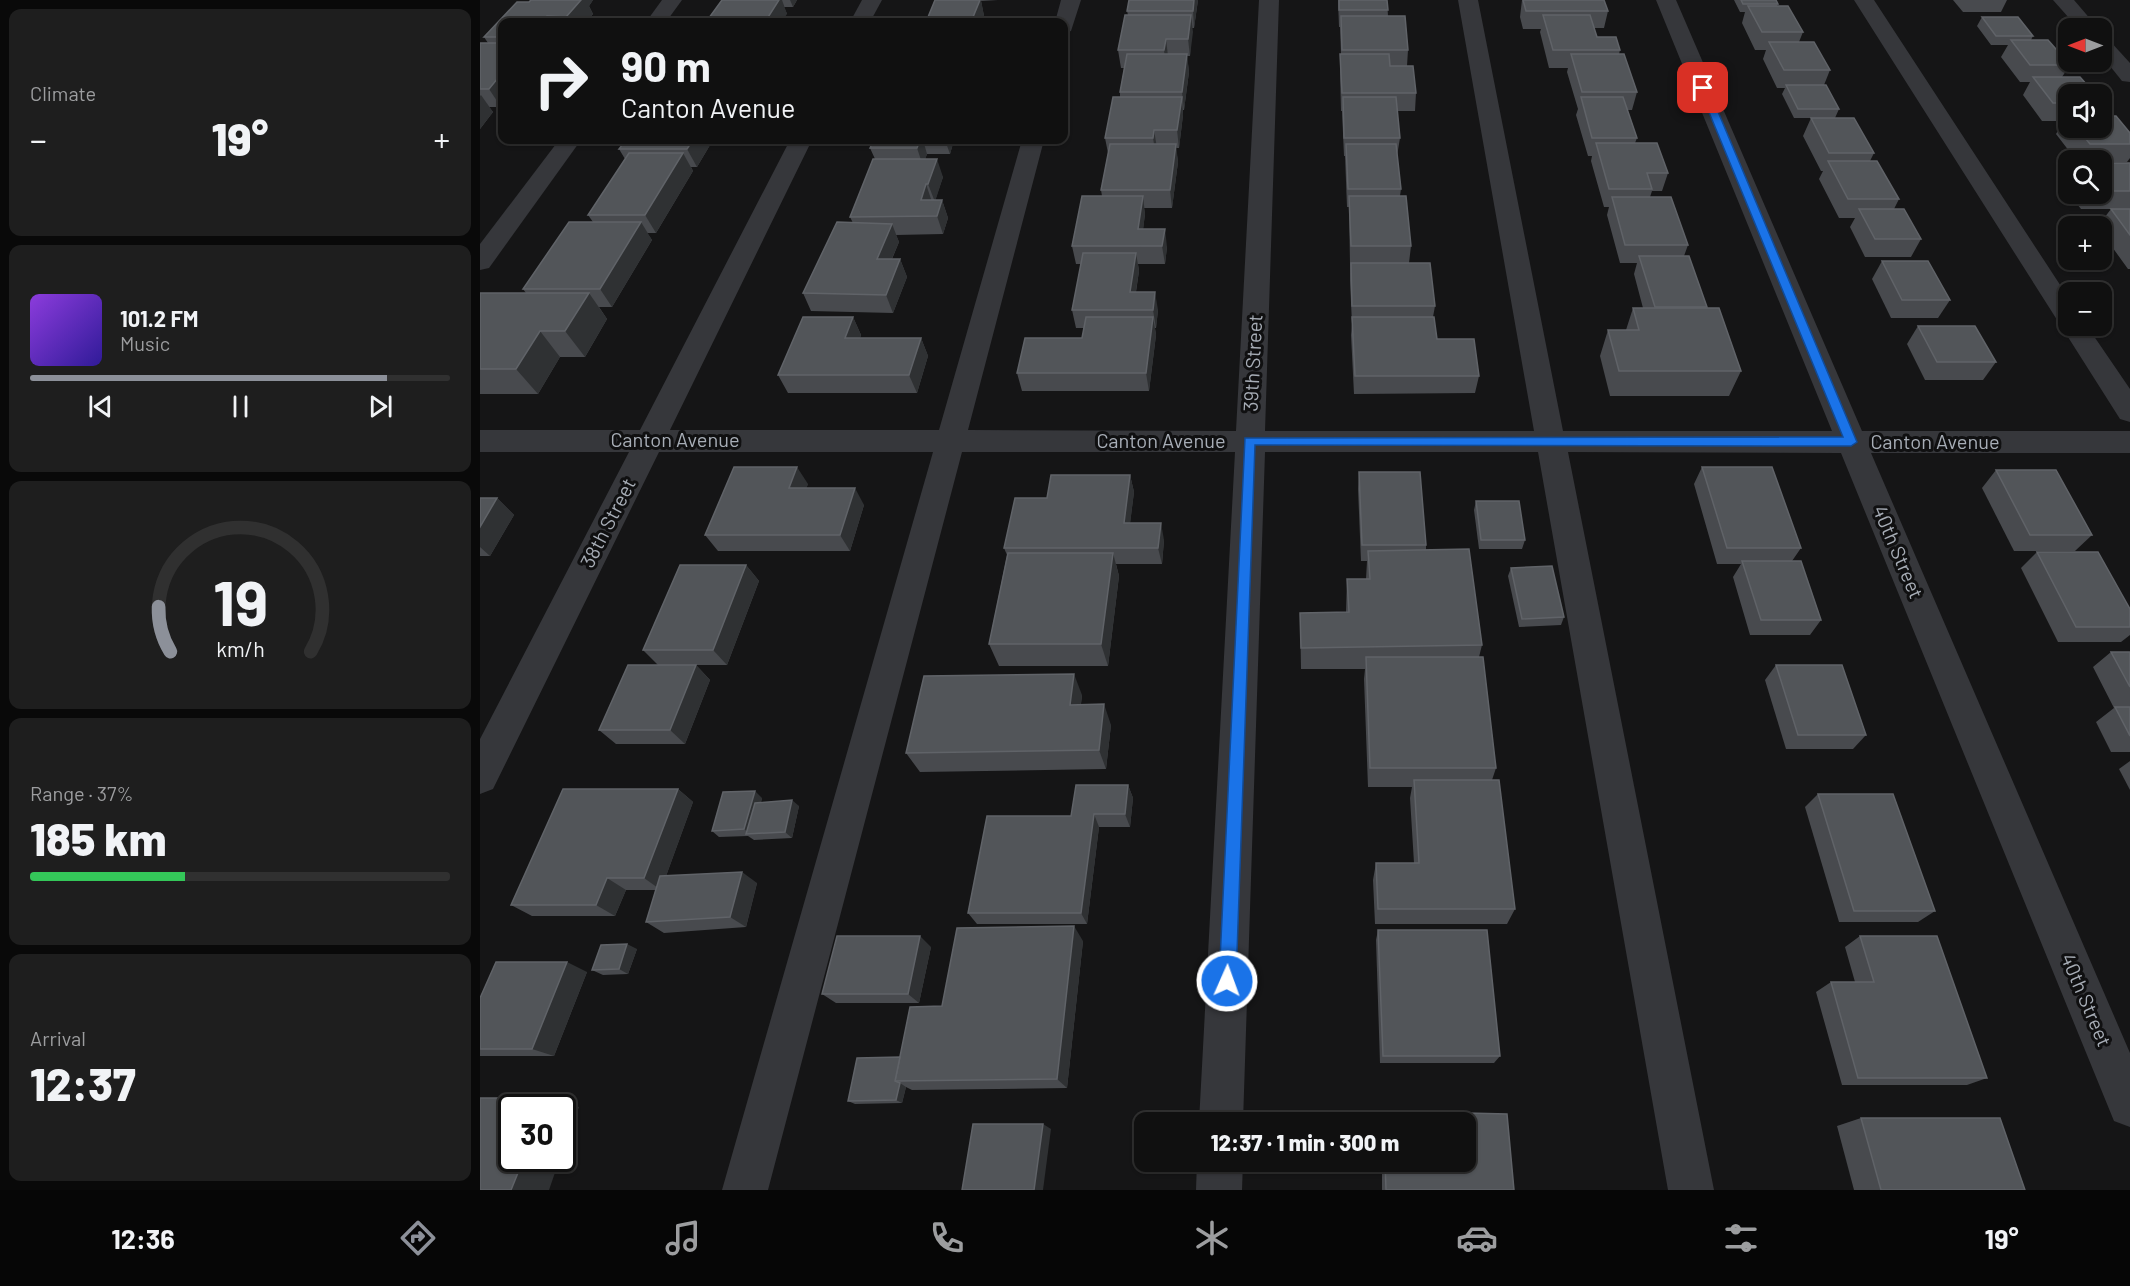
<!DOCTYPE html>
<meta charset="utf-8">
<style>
body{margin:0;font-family:Barlow,sans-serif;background:#1e1e1e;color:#f1f3f6;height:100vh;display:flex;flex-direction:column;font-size:22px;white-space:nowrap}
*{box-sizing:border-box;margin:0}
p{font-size:20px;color:#9c9d9f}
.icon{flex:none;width:33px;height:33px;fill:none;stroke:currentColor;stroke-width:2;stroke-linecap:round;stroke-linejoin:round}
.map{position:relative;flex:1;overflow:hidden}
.drawer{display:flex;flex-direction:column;gap:9px;padding:9px;background:#090909;width:480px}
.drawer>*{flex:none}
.guide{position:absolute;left:18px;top:18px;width:570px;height:126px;border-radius:12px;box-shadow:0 2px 4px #0004,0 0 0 2px #303030;background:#101010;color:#f1f3f6;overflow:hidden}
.needle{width:39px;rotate:270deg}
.buttons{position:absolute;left:1578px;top:18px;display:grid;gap:12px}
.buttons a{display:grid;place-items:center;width:54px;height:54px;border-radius:12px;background:#101010;box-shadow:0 2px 4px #0004,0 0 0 2px #303030;font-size:30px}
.speed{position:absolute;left:18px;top:1094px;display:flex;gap:12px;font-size:30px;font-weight:700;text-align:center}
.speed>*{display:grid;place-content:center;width:78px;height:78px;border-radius:50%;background:#101010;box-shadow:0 2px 4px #0004,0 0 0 2px #303030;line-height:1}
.speed .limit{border:3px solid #111;border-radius:9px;background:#fff;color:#111}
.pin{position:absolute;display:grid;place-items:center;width:51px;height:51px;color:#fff;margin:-26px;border-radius:12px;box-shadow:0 3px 9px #0006}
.me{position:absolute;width:66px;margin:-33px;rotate:2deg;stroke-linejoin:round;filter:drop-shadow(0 0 4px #0008)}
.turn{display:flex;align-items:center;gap:21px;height:126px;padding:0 24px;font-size:27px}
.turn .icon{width:78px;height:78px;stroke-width:2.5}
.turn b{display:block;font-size:42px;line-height:51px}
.big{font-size:45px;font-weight:800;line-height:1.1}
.drawer .card{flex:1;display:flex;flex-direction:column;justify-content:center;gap:9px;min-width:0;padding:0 21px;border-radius:12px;background:#1e1e1e}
.drawer .dial{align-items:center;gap:0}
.dial svg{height:156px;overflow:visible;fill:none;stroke:#303030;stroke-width:7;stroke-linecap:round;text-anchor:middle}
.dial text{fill:#f1f3f6;stroke:none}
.song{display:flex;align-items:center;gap:18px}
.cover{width:72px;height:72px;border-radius:9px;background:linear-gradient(135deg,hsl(270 70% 55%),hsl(250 70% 35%))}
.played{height:6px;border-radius:3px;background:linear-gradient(90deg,#8c9099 85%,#303030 85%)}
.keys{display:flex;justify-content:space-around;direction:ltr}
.heat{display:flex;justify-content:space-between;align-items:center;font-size:33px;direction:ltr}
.charge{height:9px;border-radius:4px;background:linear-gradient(90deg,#34c759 37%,#303030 0)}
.trip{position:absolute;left:654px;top:1112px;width:342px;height:60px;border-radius:12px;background:#101010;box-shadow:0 2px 4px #0004,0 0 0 2px #303030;font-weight:800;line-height:60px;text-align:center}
.dock{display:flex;height:96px;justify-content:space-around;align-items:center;background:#060606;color:#9c9d9f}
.dock .icon{width:42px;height:42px}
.dock .on{color:#8c9099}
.dock b{font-size:27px;color:#f1f3f6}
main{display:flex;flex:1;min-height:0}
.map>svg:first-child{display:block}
</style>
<main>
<section class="drawer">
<div class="card"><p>Climate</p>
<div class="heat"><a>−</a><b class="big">19°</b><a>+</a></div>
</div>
<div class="card">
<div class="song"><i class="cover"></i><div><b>101.2 FM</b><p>Music</p></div></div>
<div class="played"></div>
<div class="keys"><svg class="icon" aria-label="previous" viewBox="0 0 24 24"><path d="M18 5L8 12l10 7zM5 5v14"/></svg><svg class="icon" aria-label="pause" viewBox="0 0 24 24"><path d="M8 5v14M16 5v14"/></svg><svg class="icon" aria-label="next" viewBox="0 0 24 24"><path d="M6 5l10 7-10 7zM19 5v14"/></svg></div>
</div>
<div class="card dial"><svg viewBox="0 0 100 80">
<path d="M14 69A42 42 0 1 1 86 69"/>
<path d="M14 69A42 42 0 0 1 8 46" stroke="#8c9099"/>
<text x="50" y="56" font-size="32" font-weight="700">19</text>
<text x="50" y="72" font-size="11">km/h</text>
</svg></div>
<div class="card"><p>Range · 37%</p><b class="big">185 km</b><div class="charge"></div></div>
<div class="card"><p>Arrival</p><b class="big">12:37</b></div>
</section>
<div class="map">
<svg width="1650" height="1190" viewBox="0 0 1650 1190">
<rect width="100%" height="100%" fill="#151516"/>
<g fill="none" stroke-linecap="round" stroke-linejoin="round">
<g fill="#36373b" fill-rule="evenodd">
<path d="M182,0H202L186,22H166Z"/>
<path d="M382,0H402L390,22H370Z"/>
<path d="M581,0H601L591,31L584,33V22H575Z"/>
<path d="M779,0H799L785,431H1054L978,0H998L1083,431H1352L1176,0H1196L1382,431H1650V453H1391L1650,1053V1127L1634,1121L1361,453L1088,452L1234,1190H1188L1058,452H785L763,1122H719L755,452H482L288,1190H242L453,452H179L13,789L0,794V739L149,452H0V430H160L310,140H332L190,430H459L542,140H564L488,430L756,431Z"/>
<path d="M1374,0H1394L1588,297V326H1607L1650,389V422L1640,419L1581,326L1582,324L1579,323Z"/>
<path d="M1573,0H1594L1618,28H1598Z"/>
<path d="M1622,38L1629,40L1650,63V82L1642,81L1622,56Z"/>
<path d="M79,140H101L9,268L0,270V244Z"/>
<path d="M717,1161H763L762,1190H716Z"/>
</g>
</g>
<g fill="#484a4e">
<path d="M51,0H113L109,6L113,14L106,22H22V105L21,107H9L13,112L0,129V43H8L4,37L37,2H49Z"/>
<path d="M242,0H317L313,7H304L307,14Z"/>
<path d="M455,0H518L501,1L504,16Z"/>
<path d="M718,0L714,28H712L710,56H707L709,72L704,110H703V115L699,148H696L698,162L692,208H664L665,214L663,229L687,247L685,264H658L659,271L656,292L678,310L676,328H675L676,335L669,391H542L537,373L602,338L604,328H596L592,310L601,264H596L592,246L622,196L621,190L628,153L625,138L640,97V92L644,68H641L638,50L648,15L647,11Z"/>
<path d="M858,0H907L908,16L928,50L927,66L936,93L935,111H917L920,138L917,156L921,189L920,196L931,246L929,263L955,306L953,317L957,339L999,376L995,393L874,394L871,335L872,324L870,281V264L869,207H867L865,156H864L862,111H861L860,72L861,54L860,27H859Z"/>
<path d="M1042,0L1128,11L1124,28H1114L1117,37L1140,50L1139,54L1157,92L1152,110H1147L1157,138L1155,143L1188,173L1182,191H1172L1170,197L1208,245L1204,256L1227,307L1226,308L1261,371L1249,396H1130L1120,356L1128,330H1146L1153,308H1163L1154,274L1157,263H1140L1127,215L1129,207H1124L1111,161L1112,156H1108L1096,115L1098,109L1087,72L1088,68H1069L1060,32L1061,29H1043L1040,17Z"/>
<path d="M1254,0H1296L1298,4L1297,6L1323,32L1319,42L1350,70L1344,85L1359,109L1355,118L1394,153L1390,161L1419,199L1414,209L1441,239L1431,257H1385L1370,227L1375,218H1359L1339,179L1343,171H1341L1323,136L1331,118H1314L1302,94L1305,88H1297L1283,59L1286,50H1275L1262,23L1265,12H1260Z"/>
<path d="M1473,0H1527L1521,12H1483Z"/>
<path d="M1502,17L1553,36L1551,40L1590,65L1582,77L1588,94V128H1622L1650,133V158L1647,162H1622V160H1596L1576,134L1584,121H1562L1543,95L1550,82H1540L1521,57L1528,45H1511L1497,26Z"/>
<path d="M233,140L217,167H211L213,171L176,233H167L172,240L132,307H119L127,319L105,357H80L58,394H0V293H46L43,289L113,222L108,215L145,159L139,149Z"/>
<path d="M394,140H474L470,154H447L445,159L463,177L455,200H462L468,218L463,234L416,235L419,242L412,259H420L427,277L413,313L331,311L323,293L373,223L370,217L395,159L390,148Z"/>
<path d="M1622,163H1650V269H1648L1622,233V226H1618L1631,209H1601L1589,194H1622Z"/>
<path d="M1588,168V192L1580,181Z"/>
<path d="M1402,261L1470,300L1458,318H1411L1392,279Z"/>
<path d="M373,317L381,335L380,338H441L448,356L437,393H308L298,375Z"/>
<path d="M1438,326L1516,362L1503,380H1445L1427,344Z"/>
<path d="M1222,467L1321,548L1312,561L1341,620L1330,635H1270L1253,577L1261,564H1237L1214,484Z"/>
<path d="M1516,470L1612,535L1595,551H1534L1502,488Z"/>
<path d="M879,472L946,545V550L1002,645L999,657L1016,768L1012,780L1035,909L1027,924H895L893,880L896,863H934L930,798L932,787H888L884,679L885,669H821L820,613L866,612L867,579H886L887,561H881L878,489Z"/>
<path d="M650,475L654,492L650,523L684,540L682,564H636L639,576L628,666H519L509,644L527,555L524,548Z"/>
<path d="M328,484L326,488L384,505L370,551H238L225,535Z"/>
<path d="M0,498H17L34,515L10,556H0Z"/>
<path d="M996,501L1045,540L1042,549H999L994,510Z"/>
<path d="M1557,552L1650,609V635L1641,642H1578L1541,568Z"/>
<path d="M266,565L279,581L247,665H216L230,680L205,744H136L119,730L178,665L163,650Z"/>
<path d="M1031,568L1084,617L1081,625L1039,627L1028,576Z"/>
<path d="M1631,652H1650V752H1631L1616,722L1634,708L1613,667Z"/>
<path d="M1296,665L1386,735L1373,749H1306L1285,680Z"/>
<path d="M602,695L601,704L631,725L626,769L440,772L426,753Z"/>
<path d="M1650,761V790L1639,769Z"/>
<path d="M648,785L653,798L650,827H619L607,924H497L488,913L591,816Z"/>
<path d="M198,789L213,802L186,876L277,883L266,927L184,933L166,922L176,890H146L135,916H52L31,905Z"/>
<path d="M1338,794L1455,911L1438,922H1359L1325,807Z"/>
<path d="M282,798L281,802L319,806L312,838L274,840L268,836L239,837L232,831Z"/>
<path d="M898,930L1020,1056L1014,1063H900L896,940Z"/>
<path d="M1380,936L1507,1078L1487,1085H1362L1336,992L1351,982H1375L1365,947Z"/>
<path d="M603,941L587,1088L432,1090L426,1087L422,1103L375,1104L368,1101L420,1057L462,1006Z"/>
<path d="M451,947L439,1003H356L342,994Z"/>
<path d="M157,949L148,974L123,975L112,970Z"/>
<path d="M107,972L74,1056H0V998Z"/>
<path d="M904,1111L1027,1114L1034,1190H902V1161H986V1122H901Z"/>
<path d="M1381,1118L1545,1190H1374L1357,1126Z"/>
</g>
<g fill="#2f3133">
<path d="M101,0H113L109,6L113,14L106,22H89L86,17Z"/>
<path d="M299,0H302L307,14L302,22H285Z"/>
<path d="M310,0H317L313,7Z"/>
<path d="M495,0H501L504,16L502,22H491Z"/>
<path d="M714,0H718L714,28L713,11Z"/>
<path d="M711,15L713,32L710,56L708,39Z"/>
<path d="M67,16L70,22H61Z"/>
<path d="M686,39L688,56L686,68L684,50Z"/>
<path d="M707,54L709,72L704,110L702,92Z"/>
<path d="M22,73V105L21,107L9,89Z"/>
<path d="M1,95L13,112L0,129V96Z"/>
<path d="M702,97L703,115L699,148L697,130Z"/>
<path d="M674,130L677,148L676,156L673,138Z"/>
<path d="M213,140H233L217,167L207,149Z"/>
<path d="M440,140H443L447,154L443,166L437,148Z"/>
<path d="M465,140H474L470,154Z"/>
<path d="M696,144L698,162L692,208L690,190Z"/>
<path d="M203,153L213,171L176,233L165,215Z"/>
<path d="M457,159L463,177L455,202L448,184Z"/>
<path d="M446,184L452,202L441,200Z"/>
<path d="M663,196L665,214L661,247L658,229Z"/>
<path d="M462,200L468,218L463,234L457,216Z"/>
<path d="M161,222L172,240L132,307L120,289Z"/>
<path d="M412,224L419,242L404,277L397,259Z"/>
<path d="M685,229L687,247L685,264L682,246Z"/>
<path d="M656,253L659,271L653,310L650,292Z"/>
<path d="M420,259L427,277L413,313L406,295Z"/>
<path d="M675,292L678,310L676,328L673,310Z"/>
<path d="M109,293L127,319L105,357L85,331Z"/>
<path d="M373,317L381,335L373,356L365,338Z"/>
<path d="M673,317L676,335L669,391L666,373Z"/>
<path d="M60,331L80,357L58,394L36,369Z"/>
<path d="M441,338L448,356L437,393L429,375Z"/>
<path d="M317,467L328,484L320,505L309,488Z"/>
<path d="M650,475L654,492L648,540L644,523Z"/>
<path d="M375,488L384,505L370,551L360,535Z"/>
<path d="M17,498L34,515L10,556L0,547V527Z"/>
<path d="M681,523L684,540L682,564L678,548Z"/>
<path d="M633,553L639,576L628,666L621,644Z"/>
<path d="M266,565L279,581L247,665L233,650Z"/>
<path d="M216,665L230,680L205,744L190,730Z"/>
<path d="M594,674L602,695L598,725L590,705Z"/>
<path d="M624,704L631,725L626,769L619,750Z"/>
<path d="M648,785L653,798L650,827L645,814Z"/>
<path d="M198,789L213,802L181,890L164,878Z"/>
<path d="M275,791L282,798L272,834H270L264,829Z"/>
<path d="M312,800L319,806L312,838L305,832Z"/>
<path d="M614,814L619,827L607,924L601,913Z"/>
<path d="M262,872L277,883L266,927L250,917Z"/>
<path d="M127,878L146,890L135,916L116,905Z"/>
<path d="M594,926L603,941L587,1088L577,1079Z"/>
<path d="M440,936L451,947L439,1003L428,994Z"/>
<path d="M147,944L157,949L148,974L139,969Z"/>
<path d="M87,962L107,972L74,1056L52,1049Z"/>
<path d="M420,1083L426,1087L422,1103L416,1100Z"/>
<path d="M67,1098L99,1107L82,1152V1107H63Z"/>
<path d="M563,1124L571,1129L563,1190H554Z"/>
<path d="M44,1158H80L69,1190H31Z"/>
</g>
<g fill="#525559" stroke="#606368" stroke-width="1.5">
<path d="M51,0H101L86,17L67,16L61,22H22V37H4L37,2H49Z"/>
<path d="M242,0H299L285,22H226Z"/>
<path d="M455,0H500L491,22H446Z"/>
<path d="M649,0H714L713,11H647Z"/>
<path d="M859,0H907L908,10H859Z"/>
<path d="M1043,0H1124L1128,11H1046Z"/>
<path d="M1261,0H1296L1298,4H1263Z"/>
<path d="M1268,6H1308L1323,32H1282Z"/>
<path d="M645,15H711L708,39H686L684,50H638Z"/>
<path d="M1063,15H1110L1117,37H1136L1140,50H1073Z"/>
<path d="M861,16H925L928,50H862Z"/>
<path d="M1502,17H1538L1553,36H1516Z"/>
<path d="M1531,40H1568L1590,65H1550Z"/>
<path d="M1289,42H1334L1350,70H1304Z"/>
<path d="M0,43H22V73L9,89H0Z"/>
<path d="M647,54H707L702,92H640Z"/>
<path d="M860,54H909L910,66H933L936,93H862Z"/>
<path d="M1091,54H1144L1157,92H1102Z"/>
<path d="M1553,77H1600L1615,94H1588V103H1573Z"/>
<path d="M1306,85H1346L1359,109H1318Z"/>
<path d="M633,97H702L697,130H674L673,138H625Z"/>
<path d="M863,97H916L920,138H864Z"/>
<path d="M1101,97H1143L1157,138H1112Z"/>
<path d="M1622,116H1636L1650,133V144H1610L1597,128H1622Z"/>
<path d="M1331,118H1374L1394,153H1349Z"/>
<path d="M146,140H213L207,149H139Z"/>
<path d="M394,140H440L437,148H390Z"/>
<path d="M1116,143H1177L1188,173H1167L1172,189H1129Z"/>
<path d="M630,144H696L690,190H621Z"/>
<path d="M866,144H916L921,189H868Z"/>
<path d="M149,153H203L165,215H108Z"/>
<path d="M393,159H457L448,184H446L441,200H462L457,216L370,217Z"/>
<path d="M1348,161H1397L1419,199H1368Z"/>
<rect x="1622" y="163" width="28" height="28"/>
<path d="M602,196H663L658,229H685L682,246H592Z"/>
<path d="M869,196H926L931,246H871Z"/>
<path d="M1132,197H1191L1208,245H1145Z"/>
<path d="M1379,209H1424L1441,239H1395Z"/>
<path d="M1631,209H1650V235Z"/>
<path d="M89,222H161L120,289H43Z"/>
<path d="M357,222L412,224L397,259H420L406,295L323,293Z"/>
<path d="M603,253H656L650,292H675L673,310H592Z"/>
<path d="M1159,256H1209L1227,307H1175Z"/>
<path d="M1402,261H1448L1470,300H1422Z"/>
<path d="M871,263H950L955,306H872Z"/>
<path d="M0,293H109L85,331H60L36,369H0Z"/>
<path d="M1153,308H1239L1261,371H1139L1128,330H1159Z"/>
<path d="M323,317H373L365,338H441L429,375H298Z"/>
<path d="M606,317H673L666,373H537L545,338H602Z"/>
<path d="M872,317H954L957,339H994L999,376H875Z"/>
<path d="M1438,326H1495L1516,362H1457Z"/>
<path d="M254,467H317L309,488H375L360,535H225Z"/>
<path d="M1222,467H1292L1321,548H1247Z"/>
<path d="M1516,470H1576L1612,535H1550Z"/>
<path d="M879,472H940L946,545H882Z"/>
<path d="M571,475H650L644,523H681L678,548H524L535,498H567Z"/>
<path d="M0,498H17L0,527Z"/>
<path d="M996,501H1039L1045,540H1001Z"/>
<path d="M989,549L1002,645L821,648L820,613L869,612L867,579H890L888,551Z"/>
<path d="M1557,552H1618L1650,609V627H1596Z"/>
<path d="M528,553H633L621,644H509Z"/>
<path d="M1262,561H1321L1341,620H1281Z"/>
<path d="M200,565H266L233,650H163Z"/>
<path d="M1072,566L1084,617L1042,619L1031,568Z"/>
<path d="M1631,652H1650V687Z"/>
<path d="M886,657H1003L1016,768H890Z"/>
<path d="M148,665H216L190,730H119Z"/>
<path d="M1296,665H1362L1386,735H1318Z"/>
<path d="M594,674L590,705L624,704L619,750L426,753L444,676Z"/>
<path d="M1635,707H1650V736Z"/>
<path d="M934,780H1019L1035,909H898L896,863H939Z"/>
<path d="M596,785H648L645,814H614L601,913H488L507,816H591Z"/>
<path d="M83,789H198L164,878H127L116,905H31Z"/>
<path d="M275,791L264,829L232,831L243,792Z"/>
<path d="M1338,794H1413L1455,911H1374Z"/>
<path d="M312,800L305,832L266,834L275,803Z"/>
<path d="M262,872L250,917L166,922L180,876Z"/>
<path d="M594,926L577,1079L415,1081L430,1007L462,1006L477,928Z"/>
<path d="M898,930H1007L1020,1056H903Z"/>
<path d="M357,936H440L428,994H342Z"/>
<path d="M1380,936H1457L1507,1078H1378L1351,982H1394Z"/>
<path d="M147,944L139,969L112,970L121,945Z"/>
<path d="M16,962H87L52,1049H0V998Z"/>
<path d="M420,1057L415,1081L420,1083L416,1100L368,1101L377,1058Z"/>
<path d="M0,1098H67L63,1107H32V1158H44L31,1190H0Z"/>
<path d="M904,1111L1027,1114L1034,1190H906L905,1161H986V1122H904Z"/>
<path d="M1381,1118H1520L1545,1190H1401Z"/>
<path d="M493,1124H563L554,1190H482Z"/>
</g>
<path fill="#1a73e8" stroke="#114b97" stroke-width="1.5" d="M1220,86L1228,88L1377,442L1371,446L775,445L756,981L753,987L747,990L741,987L739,981L765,438L1363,437L1219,88Z"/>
<g text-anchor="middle" stroke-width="6" stroke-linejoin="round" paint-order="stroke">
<g font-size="20" fill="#a7adb6" stroke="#101011">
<text transform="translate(773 363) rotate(-87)" y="7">39th Street</text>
<text x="195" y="447">Canton Avenue</text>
<text x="681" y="448">Canton Avenue</text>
<text x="1455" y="449">Canton Avenue</text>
<text transform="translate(128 523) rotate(-63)" y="7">38th Street</text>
<text transform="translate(1418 552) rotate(67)" y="7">40th Street</text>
<text transform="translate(1606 1000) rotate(67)" y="7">40th Street</text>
</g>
</g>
</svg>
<div class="buttons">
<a><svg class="needle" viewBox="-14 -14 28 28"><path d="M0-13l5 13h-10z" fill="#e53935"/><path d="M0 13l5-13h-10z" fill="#9c9d9f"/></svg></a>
<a><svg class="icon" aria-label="sound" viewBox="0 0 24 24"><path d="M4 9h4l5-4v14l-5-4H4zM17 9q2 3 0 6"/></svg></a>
<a><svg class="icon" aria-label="search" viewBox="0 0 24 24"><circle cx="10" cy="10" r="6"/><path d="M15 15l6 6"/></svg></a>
<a>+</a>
<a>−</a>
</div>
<div class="speed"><div class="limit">30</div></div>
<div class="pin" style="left:1223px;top:88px;background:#d93025"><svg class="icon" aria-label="arrive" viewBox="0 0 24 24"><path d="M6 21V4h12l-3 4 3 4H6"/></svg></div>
<svg class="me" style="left:747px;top:981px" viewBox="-20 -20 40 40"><circle r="17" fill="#1a73e8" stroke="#fff" stroke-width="3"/><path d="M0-11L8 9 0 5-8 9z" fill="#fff"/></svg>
<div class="trip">12:37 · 1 min · 300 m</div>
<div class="guide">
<div class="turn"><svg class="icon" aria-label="right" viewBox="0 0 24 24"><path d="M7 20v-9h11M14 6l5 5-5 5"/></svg><div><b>90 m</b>Canton Avenue</div></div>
</div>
</div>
</main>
<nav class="dock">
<b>12:36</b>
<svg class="icon on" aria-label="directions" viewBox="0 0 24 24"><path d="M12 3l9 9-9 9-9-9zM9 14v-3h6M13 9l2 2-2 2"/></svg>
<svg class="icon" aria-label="music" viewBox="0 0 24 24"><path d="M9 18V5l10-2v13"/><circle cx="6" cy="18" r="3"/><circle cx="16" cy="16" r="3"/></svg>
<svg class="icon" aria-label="phone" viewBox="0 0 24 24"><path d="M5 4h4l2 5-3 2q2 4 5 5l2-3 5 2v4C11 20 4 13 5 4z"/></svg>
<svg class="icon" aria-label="climate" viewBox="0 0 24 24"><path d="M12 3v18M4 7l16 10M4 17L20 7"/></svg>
<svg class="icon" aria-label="car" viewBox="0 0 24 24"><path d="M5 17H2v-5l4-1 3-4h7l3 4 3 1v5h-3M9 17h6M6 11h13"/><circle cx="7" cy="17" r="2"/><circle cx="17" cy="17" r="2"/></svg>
<svg class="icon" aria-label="filters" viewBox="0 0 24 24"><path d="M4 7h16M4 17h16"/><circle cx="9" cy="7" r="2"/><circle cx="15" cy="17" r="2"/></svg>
<b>19°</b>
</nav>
